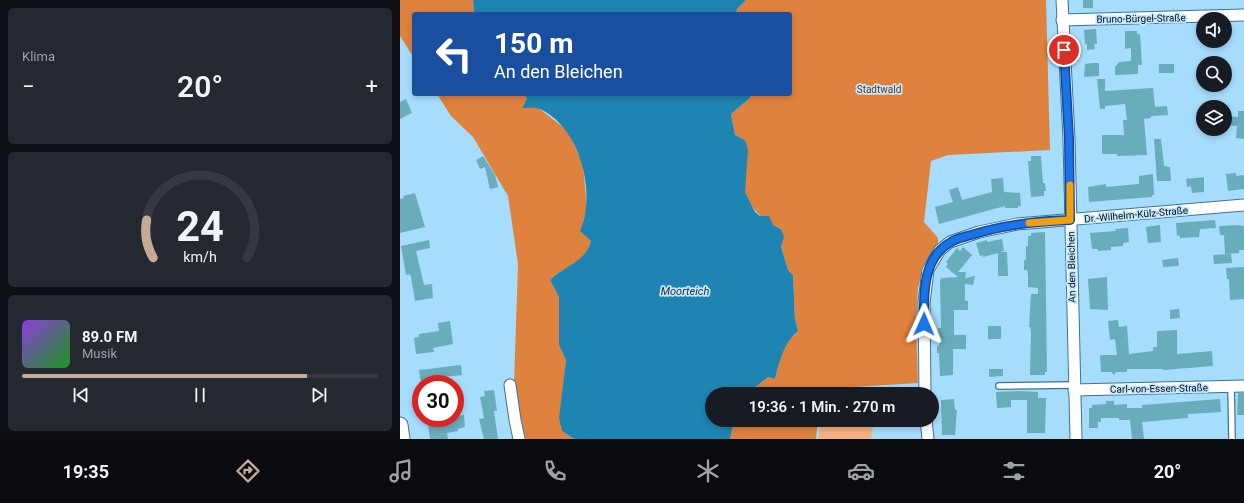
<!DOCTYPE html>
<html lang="de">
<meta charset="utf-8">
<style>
body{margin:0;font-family:Roboto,sans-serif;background:#242831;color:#f1f3f6;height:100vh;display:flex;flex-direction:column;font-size:15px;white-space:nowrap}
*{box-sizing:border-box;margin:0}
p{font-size:13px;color:#9ea1a6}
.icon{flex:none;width:22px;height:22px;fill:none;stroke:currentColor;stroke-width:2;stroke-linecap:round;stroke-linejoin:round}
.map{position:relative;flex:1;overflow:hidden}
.sheet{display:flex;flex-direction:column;gap:8px;padding:8px;background:#0d0f14;width:400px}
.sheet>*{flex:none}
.hud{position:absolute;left:12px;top:12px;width:380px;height:84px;border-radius:4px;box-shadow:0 2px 6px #0003;background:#1a4fa0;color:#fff;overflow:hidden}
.controls{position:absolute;left:796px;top:12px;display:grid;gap:8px}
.controls a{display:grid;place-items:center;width:36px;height:36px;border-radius:50%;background:#171b24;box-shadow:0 2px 6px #0003;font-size:20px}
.speed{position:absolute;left:12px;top:375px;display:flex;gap:8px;font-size:20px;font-weight:700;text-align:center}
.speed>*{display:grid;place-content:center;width:52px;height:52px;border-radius:50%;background:#171b24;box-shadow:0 2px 6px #0003;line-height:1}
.speed .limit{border:6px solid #d22;background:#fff;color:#111}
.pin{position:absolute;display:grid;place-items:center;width:34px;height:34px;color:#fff;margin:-17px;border:2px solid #fff;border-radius:50%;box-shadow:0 1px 4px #0007}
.me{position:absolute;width:44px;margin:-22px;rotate:1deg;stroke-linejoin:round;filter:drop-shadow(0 0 3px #0008)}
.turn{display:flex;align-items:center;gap:14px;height:84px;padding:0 16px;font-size:18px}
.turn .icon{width:52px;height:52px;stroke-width:2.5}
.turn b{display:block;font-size:28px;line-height:34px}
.big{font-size:30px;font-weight:600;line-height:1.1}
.sheet .tile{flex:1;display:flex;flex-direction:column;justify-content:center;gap:6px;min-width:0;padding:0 14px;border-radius:6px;background:#242831}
.sheet .dial{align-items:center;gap:0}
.dial svg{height:104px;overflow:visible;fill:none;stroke:#363941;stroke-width:7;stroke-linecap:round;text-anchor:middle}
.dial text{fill:#f1f3f6;stroke:none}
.song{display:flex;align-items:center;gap:12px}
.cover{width:48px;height:48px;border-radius:6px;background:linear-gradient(135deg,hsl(270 70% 55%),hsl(120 70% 35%))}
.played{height:4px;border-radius:2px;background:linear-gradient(90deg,#c6aa95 80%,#363941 80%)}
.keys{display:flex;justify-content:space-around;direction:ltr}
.heat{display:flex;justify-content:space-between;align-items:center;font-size:22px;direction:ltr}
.trip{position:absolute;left:305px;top:387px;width:234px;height:40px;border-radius:20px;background:#171b24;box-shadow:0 2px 6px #0003;font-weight:600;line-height:40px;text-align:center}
.dock{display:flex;height:64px;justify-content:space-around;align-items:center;background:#090b0e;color:#9ea1a6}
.dock .icon{width:28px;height:28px}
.dock .selected{color:#c6aa95}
.dock b{font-size:18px;color:#f1f3f6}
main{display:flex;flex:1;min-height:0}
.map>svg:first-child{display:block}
</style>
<main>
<section class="sheet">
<div class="tile"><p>Klima</p>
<div class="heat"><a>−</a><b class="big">20°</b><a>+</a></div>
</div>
<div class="tile dial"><svg viewBox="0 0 100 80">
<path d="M14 69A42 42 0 1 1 86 69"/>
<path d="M14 69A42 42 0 0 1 9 40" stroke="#c6aa95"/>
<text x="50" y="56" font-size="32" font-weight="700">24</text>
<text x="50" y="72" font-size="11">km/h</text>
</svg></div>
<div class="tile">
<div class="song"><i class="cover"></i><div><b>89.0 FM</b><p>Musik</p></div></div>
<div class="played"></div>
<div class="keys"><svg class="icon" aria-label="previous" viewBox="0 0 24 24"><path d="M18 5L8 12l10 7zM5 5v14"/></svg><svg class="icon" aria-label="pause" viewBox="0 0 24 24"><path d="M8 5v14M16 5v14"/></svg><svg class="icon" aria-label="next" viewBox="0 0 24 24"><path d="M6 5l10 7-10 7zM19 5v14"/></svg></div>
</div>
</section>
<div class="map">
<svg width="844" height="439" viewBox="0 0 844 439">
<rect width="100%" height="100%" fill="#a6ddfd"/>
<path fill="#f6af81" d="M421,420H474L471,439H418Z"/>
<g fill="#df823e">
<path d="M0,0H73L74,14H14V58L0,36Z"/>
<path d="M346,0H646L650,150L548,155L531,161L524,222L538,238V244L525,262L518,288L516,321L518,383L423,389L422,394H353V389L368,377L375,379C379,362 384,342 398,331L395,319L393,275L388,270L381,245V229C366,222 350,210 345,192C341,179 349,157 345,140L335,135L331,114L350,98L351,94H390V14H336L337,9Z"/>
<path d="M37,94H125L127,99L168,131L183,165L187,207L181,231L191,241C186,263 164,266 150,280L159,297V345L166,360L162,398V431L174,439H124L114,384L118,264L108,196L73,137L51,116Z"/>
<path d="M334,420H418L416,439H330Z"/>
</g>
<g fill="#1e84b2">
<path d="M73,0H346L337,9L336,14H74Z"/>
<path d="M125,94H351L350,98L331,114L335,135L345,140L348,150L345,192L355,212L360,216H369L373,225L381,229L384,237L381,246L388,270L393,275L395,319L398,331C384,342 379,363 375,379L368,377L353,389V394H312V420H334L330,439H174L162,431L159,418L166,360L159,345V297L150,280C164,266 186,262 191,241L180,231C197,193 180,127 140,109C136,107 127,108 122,108L127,99Z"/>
</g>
<g fill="#69acbc">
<rect x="683" y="0" width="10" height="8"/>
<path d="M696,29L697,44H694L695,49L687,50V44H685L684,30Z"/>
<path d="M725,31H737V34H740L742,65H738V74L715,75V67L719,62L731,61V48L725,49Z"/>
<path d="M692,63H699V76L684,77L685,64Z"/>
<rect x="759" y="64" width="15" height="9"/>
<path d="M697,79H705V91L753,88L755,107L767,106L768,115L751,116V118L744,119L747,155L717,156V154H702V135H724L723,120H727L725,104L705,106V109H700Z"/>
<path d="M6,99L12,113L0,119V102Z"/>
<path d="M838,111H844V139L836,138L837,126L825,125V116L838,117Z"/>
<path d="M754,139H761L764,166L770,167L771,181H757Z"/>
<path d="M83,156L95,175L98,187L90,189L85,167L80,169L76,160Z"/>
<path d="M631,156H641L643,183H645L646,191H644V196L631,197L628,161H631Z"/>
<path d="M836,173V176L844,175V189L828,191L826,174Z"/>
<path d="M753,174L754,195H752V197L689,202L688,187L706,184V187L739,184V176Z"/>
<path d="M804,177V192L792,193L791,186L787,187L786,179Z"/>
<path d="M603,178L604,192L620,193L621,206H618V208H605V206L539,224L535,207L553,202L549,190L558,187L562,200L592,192L591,179Z"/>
<path d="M15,193L25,227L0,233V199L4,198L3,196Z"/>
<path d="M815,220L816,228L800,229L799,237L780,238L779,235L777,236L776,223Z"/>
<path d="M760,225L761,242L748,243L746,227Z"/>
<path d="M838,225L844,226V250H839V253L825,254L824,235H820L819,226Z"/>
<path d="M728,228L729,242L723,243V246L711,247V250L698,251V249H692L690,233L716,231L715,229Z"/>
<path d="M645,232L647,372H645V375H630L631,333L630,327H629L631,294H638V288L628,287V275L627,270H624V260H626V246H628V236H631V233Z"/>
<path d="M602,239L604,251L600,252H607L608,276H598V253L583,257V255L580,256L576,243L587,240V242Z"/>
<path d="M29,240L30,248L16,251L24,285L32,284L33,298L15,301L11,277L10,274L6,275L1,246Z"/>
<path d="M563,247L572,255L558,272H566L565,278L575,276L573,285L565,284V301H568V310H554V335H566V349H553V375L540,376L539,353H537V346H539L538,328H541L540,281L541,278L558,277L546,267L548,264L546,262L557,248L560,251Z"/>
<path d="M831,254L832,263L814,264L813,255Z"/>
<path d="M778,258L779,266L763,267L762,260Z"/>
<path d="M844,267V299L830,300L829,279H827L826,268Z"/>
<path d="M707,277L708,310L690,309L688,279Z"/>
<path d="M779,309L780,318L770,319V310Z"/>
<path d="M718,320L719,327L727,326L729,354L753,351V347H757V331L777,330V354L812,351L813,366L764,370L763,369H727V372H716L714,375L711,372H701L700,355H717L715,339L710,340L708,321Z"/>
<path d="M50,321L53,344L33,348L34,352L16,354L14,338L19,337V334L39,331L38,323Z"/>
<rect x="588" y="326" width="13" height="13"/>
<path d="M61,365L62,375L43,377L44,383L21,384L19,370Z"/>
<path d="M589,369H603V376L589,377Z"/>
<path d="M94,390L97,411H94L98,439H84L79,419L84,418L80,397L85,396L84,391Z"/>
<path d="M620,391L638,392V398H646L645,433H627V400H611V407L597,408L596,392Z"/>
<path d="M838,393H844V415H837Z"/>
<path d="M554,399L555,410H557L555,435H542L541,400Z"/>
<path d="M820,399L821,412L788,414V418L742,422L744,439H732L730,420H719V418H701V422H698V428H689V408H692V405L706,404V401H714V405L727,404V408H742V405Z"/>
<path d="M64,415L65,427L58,429V431L47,433L48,439H30L27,418H55V416Z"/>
</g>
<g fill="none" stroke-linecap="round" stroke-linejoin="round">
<defs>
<g id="service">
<path d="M599,386L674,385"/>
<path d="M831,386L832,439"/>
</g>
<g id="minor">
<path d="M662,0L669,139L676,439"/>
<path d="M662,20L844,15"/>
<path d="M110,385L115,420L119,439"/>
<path d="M674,390L844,386"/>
<path d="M525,394L524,303L528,270L540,250L550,242L579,232L617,224L844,205"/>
<path d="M526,420L528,439"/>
</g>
<path id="secondary" d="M0,425L2,439"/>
</defs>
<use href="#service" stroke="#3f7390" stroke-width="8"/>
<use href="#minor" stroke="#3f7390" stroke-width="13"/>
<use href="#secondary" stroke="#3f7390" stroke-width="17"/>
<use href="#service" stroke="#fff" stroke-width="5.5"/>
<use href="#minor" stroke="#fff" stroke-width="11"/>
<use href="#secondary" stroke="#fff" stroke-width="15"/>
</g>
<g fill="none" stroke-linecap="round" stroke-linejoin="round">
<defs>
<path id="route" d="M524,324C524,306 523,281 531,264C535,255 542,247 551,242C557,238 564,237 571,235C603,225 637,221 670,220L669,139L664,50"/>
</defs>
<use href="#route" stroke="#114b97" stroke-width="10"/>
<use href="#route" stroke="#1a73e8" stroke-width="7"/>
<path stroke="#f59e0b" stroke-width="7" d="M629,223L670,220V185"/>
</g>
<g text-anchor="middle" stroke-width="3.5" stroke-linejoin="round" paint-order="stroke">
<g font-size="10" fill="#00111c" stroke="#c7e7fb">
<text transform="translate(741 18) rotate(-1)" y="4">Bruno-Bürgel-Straße</text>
<text transform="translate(736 214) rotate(-5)" y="4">Dr.-Wilhelm-Külz-Straße</text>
<text transform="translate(671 267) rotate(-91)" y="4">An den Bleichen</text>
<text transform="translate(759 388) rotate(-1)" y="4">Carl-von-Essen-Straße</text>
</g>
<g font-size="10" fill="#5a3419" stroke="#c7e7fb">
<text x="479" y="93">Stadtwald</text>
</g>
<g font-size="11" font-style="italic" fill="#192e3a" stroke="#c7e7fb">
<text x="285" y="295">Moorteich</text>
</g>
</g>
</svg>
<div class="controls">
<a><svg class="icon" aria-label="sound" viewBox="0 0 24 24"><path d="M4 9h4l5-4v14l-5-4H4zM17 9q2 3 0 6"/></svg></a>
<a><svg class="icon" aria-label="search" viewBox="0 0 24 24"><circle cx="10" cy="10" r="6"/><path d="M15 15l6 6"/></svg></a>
<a><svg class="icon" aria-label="layers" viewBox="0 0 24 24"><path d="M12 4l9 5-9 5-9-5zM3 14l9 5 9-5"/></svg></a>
</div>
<div class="speed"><div class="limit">30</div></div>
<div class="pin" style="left:664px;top:50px;background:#d93025"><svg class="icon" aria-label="arrive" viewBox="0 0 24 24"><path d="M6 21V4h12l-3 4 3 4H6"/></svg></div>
<svg class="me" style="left:524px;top:324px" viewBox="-20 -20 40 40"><path d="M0-17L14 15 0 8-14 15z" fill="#1a73e8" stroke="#fff" stroke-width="4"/></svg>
<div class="trip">19:36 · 1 Min. · 270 m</div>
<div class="hud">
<div class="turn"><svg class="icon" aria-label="left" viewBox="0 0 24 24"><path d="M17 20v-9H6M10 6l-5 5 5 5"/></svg><div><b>150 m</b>An den Bleichen</div></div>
</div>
</div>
</main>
<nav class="dock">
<b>19:35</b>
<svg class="icon selected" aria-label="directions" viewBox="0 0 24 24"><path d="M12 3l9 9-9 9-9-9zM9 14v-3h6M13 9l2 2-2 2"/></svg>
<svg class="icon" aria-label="music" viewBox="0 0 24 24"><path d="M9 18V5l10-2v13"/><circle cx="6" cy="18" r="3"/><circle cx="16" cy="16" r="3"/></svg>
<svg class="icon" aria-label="phone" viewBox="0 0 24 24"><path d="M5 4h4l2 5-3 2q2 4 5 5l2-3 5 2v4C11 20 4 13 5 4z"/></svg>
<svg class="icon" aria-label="climate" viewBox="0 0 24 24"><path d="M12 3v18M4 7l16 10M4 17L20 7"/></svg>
<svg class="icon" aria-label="car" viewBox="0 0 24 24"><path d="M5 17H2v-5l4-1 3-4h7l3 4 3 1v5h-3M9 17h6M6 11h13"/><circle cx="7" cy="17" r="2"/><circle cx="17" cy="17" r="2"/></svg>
<svg class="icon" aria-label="filters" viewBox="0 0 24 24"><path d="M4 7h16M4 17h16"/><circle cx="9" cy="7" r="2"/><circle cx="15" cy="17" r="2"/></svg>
<b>20°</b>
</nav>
